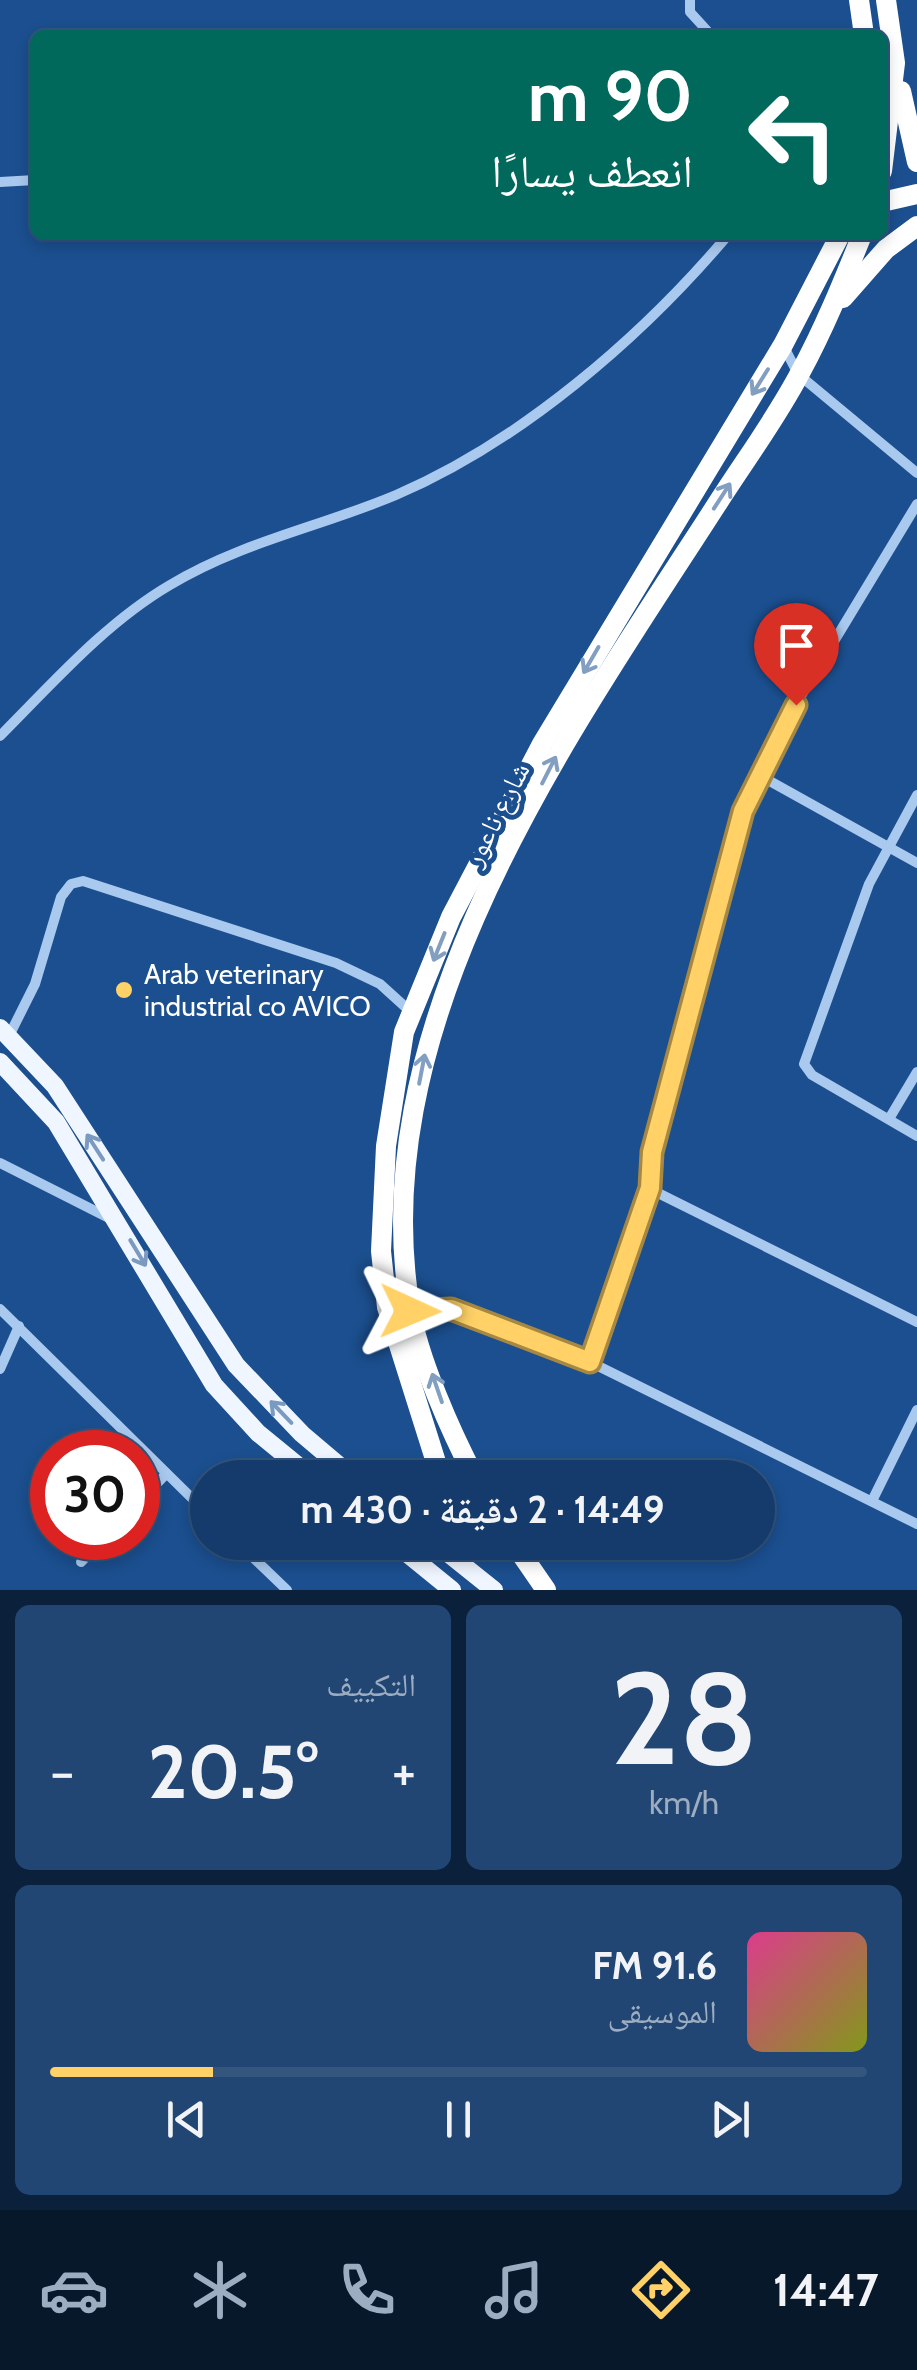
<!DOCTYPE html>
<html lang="ar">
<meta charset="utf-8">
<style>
body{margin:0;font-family:Cabin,"Noto Naskh Arabic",sans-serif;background:#214673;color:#f1f3f6;direction:rtl;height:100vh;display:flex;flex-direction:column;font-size:38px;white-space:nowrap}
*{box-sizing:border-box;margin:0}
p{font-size:32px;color:#9dadc1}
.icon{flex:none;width:55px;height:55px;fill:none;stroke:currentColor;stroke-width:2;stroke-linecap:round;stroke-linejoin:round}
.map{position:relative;height:1590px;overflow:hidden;direction:ltr}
.sheet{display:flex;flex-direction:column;gap:15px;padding:15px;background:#0b203b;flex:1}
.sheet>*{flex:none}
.banner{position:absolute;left:30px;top:30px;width:858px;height:210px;border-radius:15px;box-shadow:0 5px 15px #0003,0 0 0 2px #33557e;direction:rtl;background:#00695c;color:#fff;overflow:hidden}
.speed{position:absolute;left:30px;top:1430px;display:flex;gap:20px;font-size:50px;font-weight:700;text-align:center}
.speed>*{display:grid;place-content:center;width:130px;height:130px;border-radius:50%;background:#143b6b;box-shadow:0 5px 15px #0003,0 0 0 2px #33557e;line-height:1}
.speed .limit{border:15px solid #d22;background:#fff;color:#111}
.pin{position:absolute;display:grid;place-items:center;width:85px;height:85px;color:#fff;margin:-102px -42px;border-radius:50% 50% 50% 0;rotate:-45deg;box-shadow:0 0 10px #0007}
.pin .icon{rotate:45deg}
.me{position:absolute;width:110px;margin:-55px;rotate:91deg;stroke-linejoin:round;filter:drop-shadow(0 0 8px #0008)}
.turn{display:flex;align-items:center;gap:35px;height:210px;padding:0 30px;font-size:45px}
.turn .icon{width:130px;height:130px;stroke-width:2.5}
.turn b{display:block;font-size:70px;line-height:85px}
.big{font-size:75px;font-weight:700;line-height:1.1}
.sheet .card{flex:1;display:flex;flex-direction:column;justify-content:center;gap:15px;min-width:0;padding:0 35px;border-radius:15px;background:#214673}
.sheet .dial{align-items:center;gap:0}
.dial b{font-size:130px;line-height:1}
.song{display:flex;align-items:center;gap:30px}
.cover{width:120px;height:120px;border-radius:15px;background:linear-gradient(135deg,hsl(330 70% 55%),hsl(70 70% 35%))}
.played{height:10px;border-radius:5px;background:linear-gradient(90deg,#ffd166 20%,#33557e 20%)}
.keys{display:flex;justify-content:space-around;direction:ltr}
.heat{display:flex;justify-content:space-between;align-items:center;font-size:55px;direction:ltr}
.sheet .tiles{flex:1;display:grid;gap:15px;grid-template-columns:1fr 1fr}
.card:last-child{grid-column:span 2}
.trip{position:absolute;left:190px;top:1460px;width:585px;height:100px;border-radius:50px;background:#143b6b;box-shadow:0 5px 15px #0003,0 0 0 2px #33557e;font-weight:700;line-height:100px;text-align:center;direction:rtl}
.tab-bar{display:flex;height:160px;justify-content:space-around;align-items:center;background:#08182b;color:#9dadc1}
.tab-bar .icon{width:70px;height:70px}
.tab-bar .on{color:#ffd166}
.tab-bar b{font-size:45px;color:#f1f3f6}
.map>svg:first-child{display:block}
</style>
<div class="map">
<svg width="917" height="1590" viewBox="0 0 917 1590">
<rect width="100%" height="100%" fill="#1b4f8f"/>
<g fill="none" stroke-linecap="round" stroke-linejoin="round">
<g stroke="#a9c9ee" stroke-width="10">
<path d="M690,0V12L711,35"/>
<path d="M0,182L35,180"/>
<path d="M783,345L798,374L917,473"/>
<path d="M917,504L778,734L743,811L653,1152L650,1189L917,1322"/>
<path d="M0,736C52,684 105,623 170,585C241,542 320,527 396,495C520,442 641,338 728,235"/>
<path d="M759,775L917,863"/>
<path d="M917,795L869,884L804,1064L812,1075L917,1136"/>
<path d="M10,1034L35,984L61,897L71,884L83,881L336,963L380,984L412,1013"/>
<path d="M889,1119L917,1072"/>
<path d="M0,1163L111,1219"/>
<path d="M0,1309L208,1514"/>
<path d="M411,1311L451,1309L590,1362L917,1524"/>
<path d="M590,1362L650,1189"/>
<path d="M0,1369L19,1326"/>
<path d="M872,1501L917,1410"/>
<path d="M138,1503L166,1474"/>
<path d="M237,1542L287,1590"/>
<path d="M81,1562L104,1538"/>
</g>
<g stroke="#f0f6ff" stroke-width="18">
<path d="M0,1028L55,1086L236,1365L302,1434L354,1478"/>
<path d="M0,1062L56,1122L214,1385L258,1433L313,1478"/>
<path d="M393,1542L452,1590"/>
<path d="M434,1542L494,1590"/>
</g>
<g stroke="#fff" stroke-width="20">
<path d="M859,0L864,35"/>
<path d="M901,91L917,162"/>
<path d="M882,171L895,63L886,0"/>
<path d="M882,202L917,194"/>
<path d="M843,298L886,249L917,226"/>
<path d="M441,1478L387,1307L381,1251L386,1146L404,1032L451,917L542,744L783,345L840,235"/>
<path d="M475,1478C451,1432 418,1358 410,1308C362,1018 571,731 719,501C746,459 777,417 800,373C824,329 843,282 862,235"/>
<path d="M513,1542L546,1590"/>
</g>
</g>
<defs><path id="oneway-shaft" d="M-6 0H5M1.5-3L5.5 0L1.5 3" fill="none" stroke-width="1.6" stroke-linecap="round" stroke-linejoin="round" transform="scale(2.5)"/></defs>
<g stroke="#829ec1">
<use href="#oneway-shaft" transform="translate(760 382) rotate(122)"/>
<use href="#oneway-shaft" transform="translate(722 496) rotate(-57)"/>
<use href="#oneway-shaft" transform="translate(591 660) rotate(120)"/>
<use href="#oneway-shaft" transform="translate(549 770) rotate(-63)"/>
<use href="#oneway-shaft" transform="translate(439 947) rotate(112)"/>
<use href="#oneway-shaft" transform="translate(422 1069) rotate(-79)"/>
<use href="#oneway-shaft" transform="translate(437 1388) rotate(-109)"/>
</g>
<g stroke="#7b9ac1">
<use href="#oneway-shaft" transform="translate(95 1147) rotate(-123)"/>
<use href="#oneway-shaft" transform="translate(138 1253) rotate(59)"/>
<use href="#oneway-shaft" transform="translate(281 1412) rotate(-134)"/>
</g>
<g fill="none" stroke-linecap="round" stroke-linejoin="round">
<defs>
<path id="route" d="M410,1311L451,1309L590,1362L650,1188L652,1152L743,811L796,705"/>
</defs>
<use href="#route" stroke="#a68842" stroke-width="25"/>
<use href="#route" stroke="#ffd166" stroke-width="18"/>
</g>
<circle fill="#ffd166" stroke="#1b4f8f" stroke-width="4" cx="124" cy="990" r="10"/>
<g text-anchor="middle" stroke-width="10" stroke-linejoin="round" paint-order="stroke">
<g font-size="28" fill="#fff" stroke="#1b4f8f">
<text transform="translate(496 814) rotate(-63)" y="10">شارع ناعور</text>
</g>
<g font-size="28" fill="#fff" stroke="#1b4f8f" text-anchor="start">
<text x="144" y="984">Arab veterinary<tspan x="144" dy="32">industrial co AVICO</tspan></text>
</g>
</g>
</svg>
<div class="speed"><div class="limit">30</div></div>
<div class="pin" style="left:796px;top:705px;background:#d93025"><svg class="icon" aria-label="arrive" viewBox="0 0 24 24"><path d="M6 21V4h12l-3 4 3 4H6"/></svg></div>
<svg class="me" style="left:410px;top:1311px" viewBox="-20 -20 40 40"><path d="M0-17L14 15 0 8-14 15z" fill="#ffd166" stroke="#fff" stroke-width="4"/></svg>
<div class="trip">14:49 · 2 دقيقة · 430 m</div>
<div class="banner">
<div class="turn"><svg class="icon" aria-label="left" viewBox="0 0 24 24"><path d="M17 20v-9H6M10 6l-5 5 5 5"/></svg><div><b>90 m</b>انعطف يسارًا</div></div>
</div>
</div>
<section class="sheet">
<div class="tiles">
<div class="card dial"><b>28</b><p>km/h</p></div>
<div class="card"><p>التكييف</p>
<div class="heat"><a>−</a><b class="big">20.5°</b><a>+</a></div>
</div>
<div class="card">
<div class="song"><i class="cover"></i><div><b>91.6 FM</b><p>الموسيقى</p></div></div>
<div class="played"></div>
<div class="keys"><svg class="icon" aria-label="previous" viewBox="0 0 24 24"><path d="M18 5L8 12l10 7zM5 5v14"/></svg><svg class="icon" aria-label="pause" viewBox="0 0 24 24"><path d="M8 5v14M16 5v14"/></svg><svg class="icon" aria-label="next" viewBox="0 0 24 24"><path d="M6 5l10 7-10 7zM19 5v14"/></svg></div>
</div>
</div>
</section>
<nav class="tab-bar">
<b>14:47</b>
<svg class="icon on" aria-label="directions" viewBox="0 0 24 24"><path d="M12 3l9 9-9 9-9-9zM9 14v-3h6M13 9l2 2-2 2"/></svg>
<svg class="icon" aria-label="music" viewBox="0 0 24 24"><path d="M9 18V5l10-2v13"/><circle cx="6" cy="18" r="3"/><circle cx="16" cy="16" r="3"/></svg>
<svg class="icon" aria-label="phone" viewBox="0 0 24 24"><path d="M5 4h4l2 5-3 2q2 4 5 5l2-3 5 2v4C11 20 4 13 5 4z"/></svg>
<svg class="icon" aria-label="climate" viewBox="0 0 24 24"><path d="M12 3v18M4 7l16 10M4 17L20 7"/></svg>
<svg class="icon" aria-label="car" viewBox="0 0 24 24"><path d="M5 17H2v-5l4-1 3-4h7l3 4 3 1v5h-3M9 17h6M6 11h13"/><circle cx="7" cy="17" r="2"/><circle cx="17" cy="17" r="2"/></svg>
</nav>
